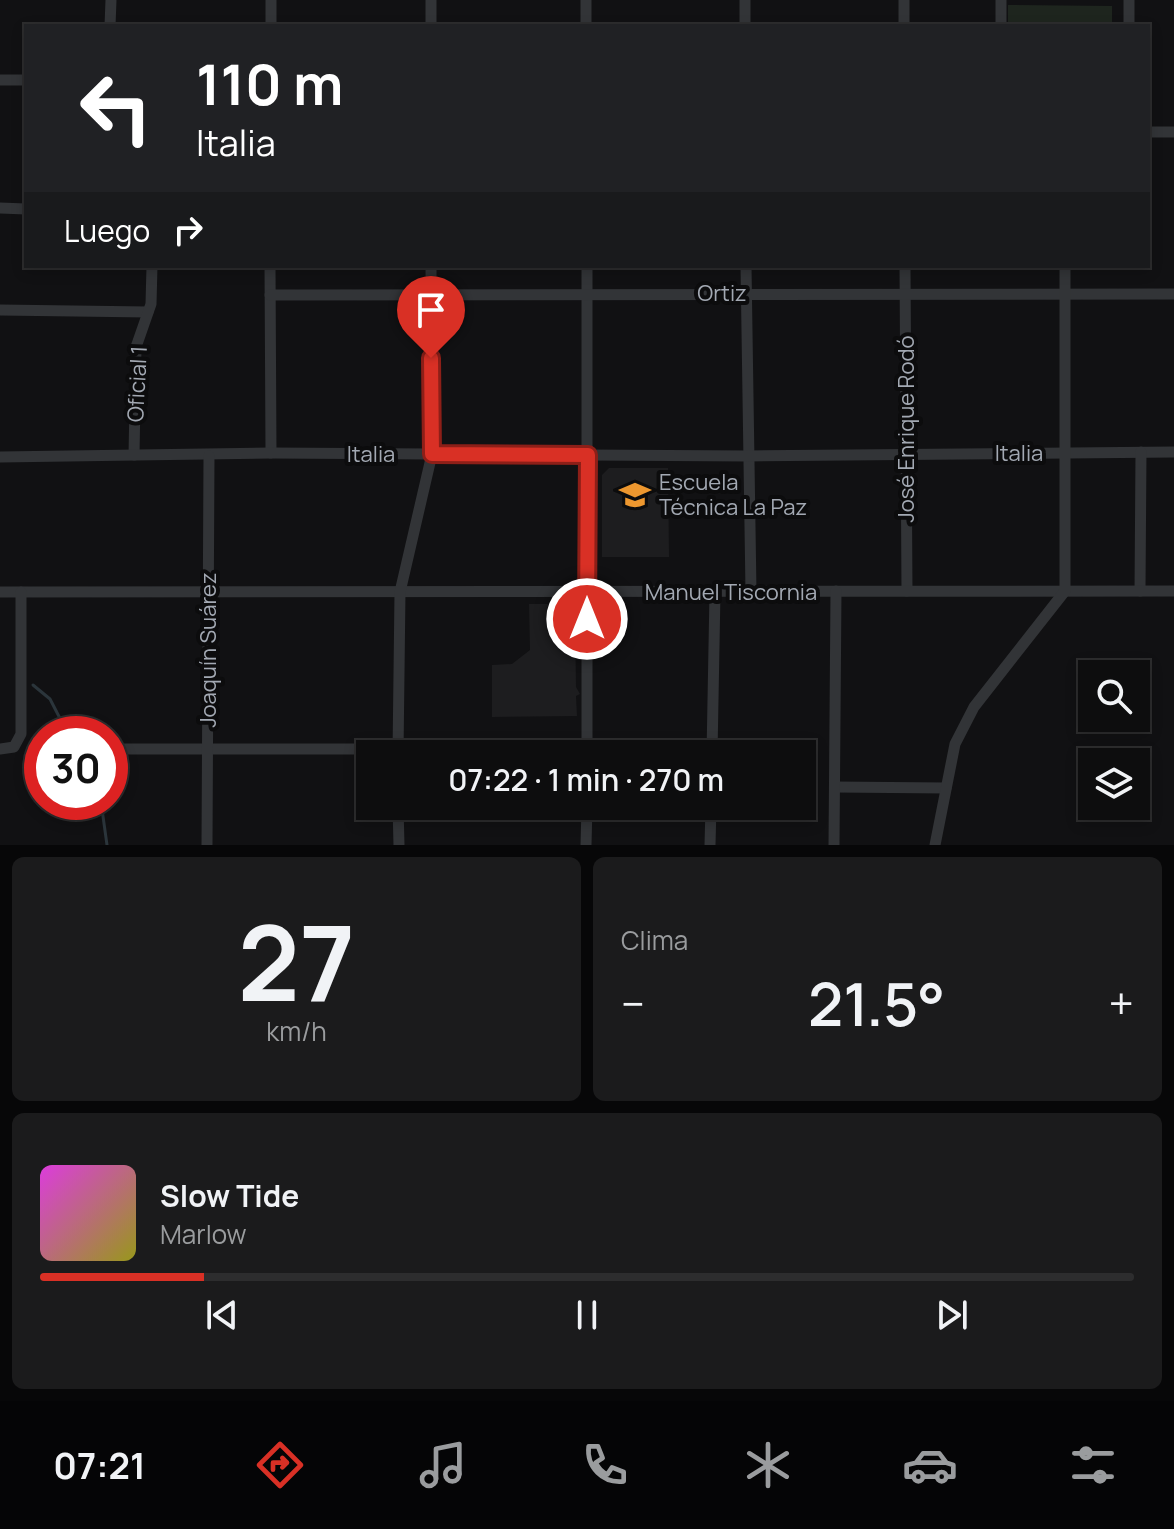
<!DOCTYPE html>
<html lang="es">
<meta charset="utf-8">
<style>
body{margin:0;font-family:Manrope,sans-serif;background:#1b1b1c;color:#f1f3f6;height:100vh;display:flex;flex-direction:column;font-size:30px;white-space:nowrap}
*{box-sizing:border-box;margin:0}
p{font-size:26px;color:#9a9c9e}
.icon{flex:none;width:44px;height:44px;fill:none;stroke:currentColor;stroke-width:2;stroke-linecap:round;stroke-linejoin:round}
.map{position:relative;height:845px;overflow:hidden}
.side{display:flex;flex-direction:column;gap:12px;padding:12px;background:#070708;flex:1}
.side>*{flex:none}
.banner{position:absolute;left:24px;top:24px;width:1126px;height:244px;border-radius:0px;box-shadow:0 4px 12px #0003,0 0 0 2px #2d2d2e;background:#202124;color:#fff;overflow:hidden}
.tools{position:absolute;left:1078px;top:660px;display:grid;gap:16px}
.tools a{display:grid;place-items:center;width:72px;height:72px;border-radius:0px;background:#0d0d0e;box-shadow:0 4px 12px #0003,0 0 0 2px #2d2d2e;font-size:40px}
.speed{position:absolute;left:24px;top:716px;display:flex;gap:16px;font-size:40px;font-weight:700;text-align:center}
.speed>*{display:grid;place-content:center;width:104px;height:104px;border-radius:50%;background:#0d0d0e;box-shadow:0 4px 12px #0003,0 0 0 2px #2d2d2e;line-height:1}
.speed .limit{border:12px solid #d22;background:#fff;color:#111}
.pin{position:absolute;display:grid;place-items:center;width:68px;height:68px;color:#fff;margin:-82px -34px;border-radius:50% 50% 50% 0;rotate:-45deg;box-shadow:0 0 8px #0007}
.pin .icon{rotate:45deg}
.me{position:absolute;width:88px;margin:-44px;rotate:0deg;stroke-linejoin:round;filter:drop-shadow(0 0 6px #0008)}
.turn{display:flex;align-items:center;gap:28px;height:168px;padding:0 40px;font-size:36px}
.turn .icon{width:104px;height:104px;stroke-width:2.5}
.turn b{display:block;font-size:56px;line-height:68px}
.then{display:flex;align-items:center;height:76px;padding:0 40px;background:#0003;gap:16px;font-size:30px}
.big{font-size:60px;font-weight:600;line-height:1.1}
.side .tile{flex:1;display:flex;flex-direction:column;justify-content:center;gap:12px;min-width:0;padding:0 28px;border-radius:12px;background:#1b1b1c}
.side .dial{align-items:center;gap:0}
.dial b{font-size:104px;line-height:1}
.song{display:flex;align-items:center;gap:24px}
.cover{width:96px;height:96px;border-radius:12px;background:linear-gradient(135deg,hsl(300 70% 55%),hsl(60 70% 35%))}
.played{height:8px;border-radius:4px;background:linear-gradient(90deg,#d93025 15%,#2d2d2e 15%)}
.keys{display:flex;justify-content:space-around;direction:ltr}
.heat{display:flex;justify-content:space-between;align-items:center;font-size:44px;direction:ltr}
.side .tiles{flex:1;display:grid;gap:12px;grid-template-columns:1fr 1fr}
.tile:last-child{grid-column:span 2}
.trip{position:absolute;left:356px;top:740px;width:460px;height:80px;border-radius:0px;background:#0d0d0e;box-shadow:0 4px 12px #0003,0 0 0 2px #2d2d2e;font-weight:600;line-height:80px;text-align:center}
.menu{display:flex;height:128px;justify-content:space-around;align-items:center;background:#050506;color:#9a9c9e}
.menu .icon{width:56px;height:56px}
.menu .on{color:#d93025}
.menu b{font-size:36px;color:#f1f3f6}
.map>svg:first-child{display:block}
</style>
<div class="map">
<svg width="1174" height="845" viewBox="0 0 1174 845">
<rect width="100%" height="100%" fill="#111113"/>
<g fill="#1d1d1f">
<path d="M609,468H668L669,557H602V475Z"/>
<path d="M529,604H568L575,611L576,687L580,694L576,696L577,716L492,717V665L512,664L530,650Z"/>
</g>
<path fill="#1e251e" d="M1008,5L1112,6V26H1008Z"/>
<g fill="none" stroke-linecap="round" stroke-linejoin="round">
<g stroke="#2b353b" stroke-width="3">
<path d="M33,685L50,699L68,734"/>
<path d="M101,802L107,845"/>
</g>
<g stroke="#323437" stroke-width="11">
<path d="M431,0V26"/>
<path d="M586,0V26"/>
<path d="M745,0V26"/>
<path d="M904,0V26"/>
<path d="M1129,0V26"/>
<path d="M110,26L111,0"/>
<path d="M271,26V0"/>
<path d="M1001,26V0"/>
<path d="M0,80H26"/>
<path d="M1148,132H1174"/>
<path d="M0,208L26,209"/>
<path d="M270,266L271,453"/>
<path d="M587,266V754"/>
<path d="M746,266L751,592"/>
<path d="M905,266L907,591"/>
<path d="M270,295L1174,294"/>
<path d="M0,310L148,312"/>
<path d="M134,455L136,347L151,304L152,266"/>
<path d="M0,457L271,453L748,456L1174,452"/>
<path d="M1140,591L1141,452"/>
<path d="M0,592L1174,591"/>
<path d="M0,749L14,747L21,734V592"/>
<path d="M110,749H488"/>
<path d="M398,754L400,592L432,454L431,266"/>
<path d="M712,754L715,592"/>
<path d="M835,787L946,788"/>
<path d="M398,806L399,845"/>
<path d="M207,845L209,456"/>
<path d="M586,845L587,806"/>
<path d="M710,845L711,806"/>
<path d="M834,845L836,591"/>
<path d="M935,845L955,744L974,707L1065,591V266"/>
</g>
</g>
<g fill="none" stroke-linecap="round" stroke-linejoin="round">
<defs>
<path id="route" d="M431,358L432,454L588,455L587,619"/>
</defs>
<use href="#route" stroke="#8d1f18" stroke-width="20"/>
<use href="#route" stroke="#d93025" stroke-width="14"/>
</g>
<defs>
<symbol id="school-bare" viewBox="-9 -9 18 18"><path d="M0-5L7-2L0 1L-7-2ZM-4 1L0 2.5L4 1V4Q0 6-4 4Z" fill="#ed972f" stroke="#0c0c0d" stroke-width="2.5" paint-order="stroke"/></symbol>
</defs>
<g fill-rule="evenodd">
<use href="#school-bare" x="613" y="473" width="44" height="44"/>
</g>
<g text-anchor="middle" stroke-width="8" stroke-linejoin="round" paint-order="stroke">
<g font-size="22" fill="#a3a9b3" stroke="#0c0c0d">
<text x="722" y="301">Ortiz</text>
<text transform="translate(137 384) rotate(-87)" y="8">Oficial 1</text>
<text transform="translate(906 429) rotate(-90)" y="8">José Enrique Rodó</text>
<text x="1019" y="461">Italia</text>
<text x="371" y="462">Italia</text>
<text x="731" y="600">Manuel Tiscornia</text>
<text transform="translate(208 650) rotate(-90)" y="8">Joaquín Suárez</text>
</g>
<g font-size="22" fill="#a3a9b3" stroke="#0c0c0d" text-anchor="start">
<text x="659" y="490">Escuela<tspan x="659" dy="25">Técnica La Paz</tspan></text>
</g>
</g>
</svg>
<div class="tools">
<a><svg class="icon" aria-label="search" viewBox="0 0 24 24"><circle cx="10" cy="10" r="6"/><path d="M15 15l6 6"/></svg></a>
<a><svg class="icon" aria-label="layers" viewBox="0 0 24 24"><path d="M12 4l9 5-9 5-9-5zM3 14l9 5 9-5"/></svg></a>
</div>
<div class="speed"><div class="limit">30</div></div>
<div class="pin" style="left:431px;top:358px;background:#d93025"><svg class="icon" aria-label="arrive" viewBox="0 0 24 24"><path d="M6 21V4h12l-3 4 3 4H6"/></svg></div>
<svg class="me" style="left:587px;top:619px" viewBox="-20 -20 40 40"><circle r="17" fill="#d93025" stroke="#fff" stroke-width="3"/><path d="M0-11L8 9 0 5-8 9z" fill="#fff"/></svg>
<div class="trip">07:22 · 1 min · 270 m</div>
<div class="banner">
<div class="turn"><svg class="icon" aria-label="left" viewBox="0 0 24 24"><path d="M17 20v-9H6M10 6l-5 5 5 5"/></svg><div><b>110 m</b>Italia</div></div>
<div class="then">Luego<svg class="icon" aria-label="right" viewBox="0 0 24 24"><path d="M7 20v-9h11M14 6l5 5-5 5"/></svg></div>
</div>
</div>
<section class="side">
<div class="tiles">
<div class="tile dial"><b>27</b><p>km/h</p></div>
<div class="tile"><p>Clima</p>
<div class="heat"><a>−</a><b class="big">21.5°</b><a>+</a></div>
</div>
<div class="tile">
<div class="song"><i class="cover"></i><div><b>Slow Tide</b><p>Marlow</p></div></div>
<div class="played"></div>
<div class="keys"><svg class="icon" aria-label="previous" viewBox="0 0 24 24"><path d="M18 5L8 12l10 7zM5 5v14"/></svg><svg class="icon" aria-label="pause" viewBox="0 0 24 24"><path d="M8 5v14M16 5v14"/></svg><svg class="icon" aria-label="next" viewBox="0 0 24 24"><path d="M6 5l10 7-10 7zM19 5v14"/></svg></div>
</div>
</div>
</section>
<nav class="menu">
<b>07:21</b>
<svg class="icon on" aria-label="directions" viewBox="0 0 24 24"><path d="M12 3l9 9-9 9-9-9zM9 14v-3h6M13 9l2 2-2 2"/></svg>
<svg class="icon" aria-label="music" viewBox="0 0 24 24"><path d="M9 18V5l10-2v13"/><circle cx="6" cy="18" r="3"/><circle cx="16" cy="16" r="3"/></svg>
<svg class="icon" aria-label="phone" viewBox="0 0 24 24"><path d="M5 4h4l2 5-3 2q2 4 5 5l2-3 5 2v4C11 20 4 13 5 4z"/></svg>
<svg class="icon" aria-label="climate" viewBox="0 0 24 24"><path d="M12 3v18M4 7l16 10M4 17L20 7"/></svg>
<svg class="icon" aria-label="car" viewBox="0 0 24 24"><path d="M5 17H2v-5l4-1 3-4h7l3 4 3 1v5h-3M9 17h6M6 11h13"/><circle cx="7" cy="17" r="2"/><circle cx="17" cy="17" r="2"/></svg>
<svg class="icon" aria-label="filters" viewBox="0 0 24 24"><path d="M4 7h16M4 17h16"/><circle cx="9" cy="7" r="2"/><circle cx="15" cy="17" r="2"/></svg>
</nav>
